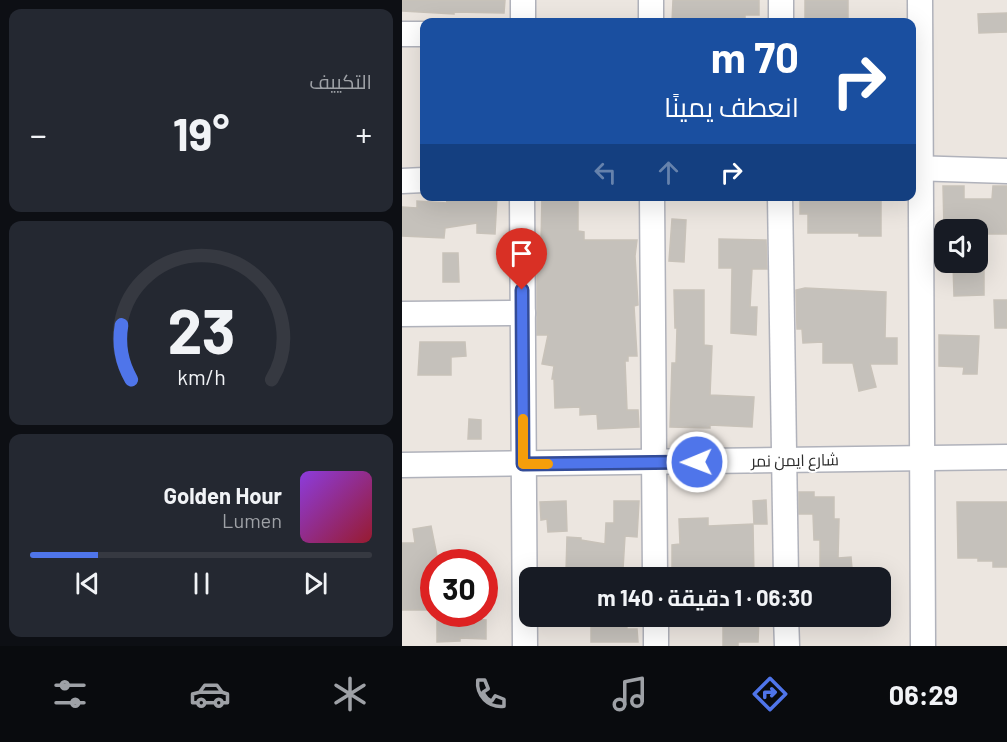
<!DOCTYPE html>
<html lang="ar">
<meta charset="utf-8">
<style>
body{margin:0;font-family:Barlow,Cairo,sans-serif;background:#242831;color:#f1f3f6;direction:rtl;height:100vh;display:flex;flex-direction:column;font-size:22px;white-space:nowrap}
*{box-sizing:border-box;margin:0}
p{font-size:20px;color:#9ea1a6}
.icon{flex:none;width:33px;height:33px;fill:none;stroke:currentColor;stroke-width:2;stroke-linecap:round;stroke-linejoin:round}
.map{position:relative;flex:1;overflow:hidden;direction:ltr}
.side{display:flex;flex-direction:column;gap:9px;padding:9px;background:#0d0f14;width:402px}
.side>*{flex:none}
.banner{position:absolute;left:18px;top:18px;width:496px;height:183px;border-radius:12px;box-shadow:0 6px 24px #0002;direction:rtl;background:#1a4fa0;color:#fff;overflow:hidden}
.controls{position:absolute;left:532px;top:219px;display:grid;gap:12px}
.controls a{display:grid;place-items:center;width:54px;height:54px;border-radius:12px;background:#171b24;box-shadow:0 6px 24px #0002;font-size:30px}
.speed{position:absolute;left:18px;top:549px;display:flex;gap:12px;font-size:30px;font-weight:700;text-align:center}
.speed>*{display:grid;place-content:center;width:78px;height:78px;border-radius:50%;background:#171b24;box-shadow:0 6px 24px #0002;line-height:1}
.speed .limit{border:9px solid #d22;background:#fff;color:#111}
.pin{position:absolute;display:grid;place-items:center;width:51px;height:51px;color:#fff;margin:-62px -26px;border-radius:50% 50% 50% 0;rotate:-45deg;box-shadow:0 0 6px #0007}
.pin .icon{rotate:45deg}
.me{position:absolute;width:66px;margin:-33px;rotate:269deg;stroke-linejoin:round;filter:drop-shadow(0 0 4px #0008)}
.turn{display:flex;align-items:center;gap:21px;height:126px;padding:0 18px;font-size:27px}
.turn .icon{width:78px;height:78px;stroke-width:2.5}
.turn b{display:block;font-size:42px;line-height:51px}
.lanes{display:flex;align-items:center;height:57px;padding:0 18px;background:#0003;justify-content:center;gap:30px;direction:ltr}
.lanes .off{opacity:.35}
.big{font-size:45px;font-weight:700;line-height:1.1}
.side .widget{flex:1;display:flex;flex-direction:column;justify-content:center;gap:9px;min-width:0;padding:0 21px;border-radius:12px;background:#242831}
.side .dial{align-items:center;gap:0}
.dial svg{height:156px;overflow:visible;fill:none;stroke:#363941;stroke-width:7;stroke-linecap:round;text-anchor:middle}
.dial text{fill:#f1f3f6;stroke:none}
.song{display:flex;align-items:center;gap:18px}
.cover{width:72px;height:72px;border-radius:9px;background:linear-gradient(135deg,hsl(270 70% 55%),hsl(350 70% 35%))}
.played{height:6px;border-radius:3px;background:linear-gradient(90deg,#4f75ea 20%,#363941 20%)}
.keys{display:flex;justify-content:space-around;direction:ltr}
.heat{display:flex;justify-content:space-between;align-items:center;font-size:33px;direction:ltr}
.trip{position:absolute;left:117px;top:567px;width:372px;height:60px;border-radius:12px;background:#171b24;box-shadow:0 6px 24px #0002;font-weight:700;line-height:60px;text-align:center;direction:rtl}
.tabs{display:flex;height:96px;justify-content:space-around;align-items:center;background:#090b0e;color:#9ea1a6}
.tabs .icon{width:42px;height:42px}
.tabs .current{color:#4f75ea}
.tabs b{font-size:27px;color:#f1f3f6}
main{display:flex;flex:1;min-height:0}
.map>svg:first-child{display:block}
</style>
<main>
<div class="map">
<svg width="605" height="646" viewBox="0 0 605 646">
<rect width="100%" height="100%" fill="#ece6e0"/>
<g fill="#c5c1bb" stroke="#c8c2b9" stroke-width="1.5">
<path d="M0,0H103L102,13L52,12V14L0,11Z"/>
<path d="M271,0H357V15H343V22H270Z"/>
<rect x="403" y="0" width="43" height="22"/>
<path d="M605,13V32L577,33L576,14Z"/>
<path d="M541,186H562V199H590L591,186H605V234H576V228L542,229Z"/>
<path d="M44,196H95L93,234L75,233V223L43,228L42,238L0,236V207L15,208V201L45,203Z"/>
<path d="M140,196H176V231L182,232V240H235L233,256L236,305L232,306L235,356H226V361H223L225,410H236L237,427L196,429L195,414L178,415V407L153,408L152,379H150L152,366L140,364L146,335H135V243H139Z"/>
<path d="M398,196H439V201H479V236H457V233H406V214H398Z"/>
<path d="M270,219L284,220L282,262L267,261Z"/>
<path d="M317,239L364,240L365,269H350L348,307H355L354,335L329,333L330,268H317Z"/>
<path d="M41,253H56L57,282H41Z"/>
<path d="M551,262H582V295L552,296Z"/>
<path d="M403,288L484,292L483,338H495V364H468L474,387L457,391L451,363H421V342L401,343L400,329H395L394,290Z"/>
<path d="M272,290H302V345L310,346L308,395L352,397L350,427L308,425V428L268,427L270,363H274L275,328H273Z"/>
<path d="M592,300H605V328H593Z"/>
<path d="M537,335L577,336L575,374H561L562,367L537,366Z"/>
<path d="M18,342H63L64,356L49,357V375H16Z"/>
<path d="M67,419L79,420V439H66Z"/>
<path d="M397,492H412V497H432V519H437L436,558L449,557L450,569L433,570L432,578H418V540H412L411,514H397Z"/>
<path d="M364,500L365,524H352L351,501Z"/>
<path d="M164,501L165,531L146,532L145,519L139,520L138,502Z"/>
<path d="M212,501H237L235,537L223,536L221,569L186,567V573L164,572L165,537L179,538V540L203,544L204,523H212Z"/>
<path d="M555,502H605V567H591V561H576V558H556Z"/>
<path d="M306,518V526L351,524L352,578H324V569L284,570V578H270V545L278,544L277,519Z"/>
<path d="M29,526L35,556L34,562H32V610H0V543H13L11,529Z"/>
<path d="M35,614H68V619L84,620V639L58,638V641L35,642Z"/>
<path d="M189,616H224L225,629H235L236,642H189Z"/>
<path d="M329,616H357L356,642H336V646H321V622L329,623Z"/>
</g>
<g fill="none" stroke-linecap="round" stroke-linejoin="round">
<defs>
<g id="minor">
<path d="M121,0V22"/>
<path d="M249,0V22"/>
<path d="M518,0L521,646"/>
<path d="M379,22V0"/>
<path d="M0,34H22"/>
<path d="M510,168L605,171"/>
<path d="M0,181L22,180"/>
<path d="M120,196L123,646"/>
<path d="M250,196L253,578"/>
<path d="M378,196L384,578"/>
<path d="M0,314L121,313"/>
<path d="M0,465L605,457"/>
<path d="M254,616V646"/>
<path d="M384,616L385,646"/>
</g>
</defs>
<use href="#minor" stroke="#b0b2bb" stroke-width="27"/>
<use href="#minor" stroke="#fff" stroke-width="24"/>
</g>
<g fill="none" stroke-linecap="round" stroke-linejoin="round">
<defs>
<path id="route" d="M120,290L121,464L295,462"/>
</defs>
<use href="#route" stroke="#334c98" stroke-width="15"/>
<use href="#route" stroke="#4f75ea" stroke-width="10"/>
<path stroke="#f59e0b" stroke-width="10" d="M121,419V464H146"/>
</g>
<g text-anchor="middle" stroke-width="4.5" stroke-linejoin="round" paint-order="stroke">
<g font-size="16" fill="#2c2c2c" stroke="#fff">
<text transform="translate(393 460) rotate(-1)" y="6">شارع ايمن نمر</text>
</g>
</g>
</svg>
<div class="controls">
<a><svg class="icon" aria-label="sound" viewBox="0 0 24 24"><path d="M4 9h4l5-4v14l-5-4H4zM17 9q2 3 0 6"/></svg></a>
</div>
<div class="speed"><div class="limit">30</div></div>
<div class="pin" style="left:120px;top:290px;background:#d93025"><svg class="icon" aria-label="arrive" viewBox="0 0 24 24"><path d="M6 21V4h12l-3 4 3 4H6"/></svg></div>
<svg class="me" style="left:295px;top:462px" viewBox="-20 -20 40 40"><circle r="17" fill="#4f75ea" stroke="#fff" stroke-width="3"/><path d="M0-11L8 9 0 5-8 9z" fill="#fff"/></svg>
<div class="trip">06:30 · 1 دقيقة · 140 m</div>
<div class="banner">
<div class="turn"><svg class="icon" aria-label="right" viewBox="0 0 24 24"><path d="M7 20v-9h11M14 6l5 5-5 5"/></svg><div><b>70 m</b>انعطف يمينًا</div></div>
<div class="lanes"><svg class="icon off" aria-label="left" viewBox="0 0 24 24"><path d="M17 20v-9H6M10 6l-5 5 5 5"/></svg><svg class="icon off" aria-label="ahead" viewBox="0 0 24 24"><path d="M12 20V5M6 11l6-6 6 6"/></svg><svg class="icon" aria-label="right" viewBox="0 0 24 24"><path d="M7 20v-9h11M14 6l5 5-5 5"/></svg></div>
</div>
</div>
<section class="side">
<div class="widget"><p>التكييف</p>
<div class="heat"><a>−</a><b class="big">19°</b><a>+</a></div>
</div>
<div class="widget dial"><svg viewBox="0 0 100 80">
<path d="M14 69A42 42 0 1 1 86 69"/>
<path d="M14 69A42 42 0 0 1 9 41" stroke="#4f75ea"/>
<text x="50" y="56" font-size="32" font-weight="700">23</text>
<text x="50" y="72" font-size="11">km/h</text>
</svg></div>
<div class="widget">
<div class="song"><i class="cover"></i><div><b>Golden Hour</b><p>Lumen</p></div></div>
<div class="played"></div>
<div class="keys"><svg class="icon" aria-label="previous" viewBox="0 0 24 24"><path d="M18 5L8 12l10 7zM5 5v14"/></svg><svg class="icon" aria-label="pause" viewBox="0 0 24 24"><path d="M8 5v14M16 5v14"/></svg><svg class="icon" aria-label="next" viewBox="0 0 24 24"><path d="M6 5l10 7-10 7zM19 5v14"/></svg></div>
</div>
</section>
</main>
<nav class="tabs">
<b>06:29</b>
<svg class="icon current" aria-label="directions" viewBox="0 0 24 24"><path d="M12 3l9 9-9 9-9-9zM9 14v-3h6M13 9l2 2-2 2"/></svg>
<svg class="icon" aria-label="music" viewBox="0 0 24 24"><path d="M9 18V5l10-2v13"/><circle cx="6" cy="18" r="3"/><circle cx="16" cy="16" r="3"/></svg>
<svg class="icon" aria-label="phone" viewBox="0 0 24 24"><path d="M5 4h4l2 5-3 2q2 4 5 5l2-3 5 2v4C11 20 4 13 5 4z"/></svg>
<svg class="icon" aria-label="climate" viewBox="0 0 24 24"><path d="M12 3v18M4 7l16 10M4 17L20 7"/></svg>
<svg class="icon" aria-label="car" viewBox="0 0 24 24"><path d="M5 17H2v-5l4-1 3-4h7l3 4 3 1v5h-3M9 17h6M6 11h13"/><circle cx="7" cy="17" r="2"/><circle cx="17" cy="17" r="2"/></svg>
<svg class="icon" aria-label="filters" viewBox="0 0 24 24"><path d="M4 7h16M4 17h16"/><circle cx="9" cy="7" r="2"/><circle cx="15" cy="17" r="2"/></svg>
</nav>
